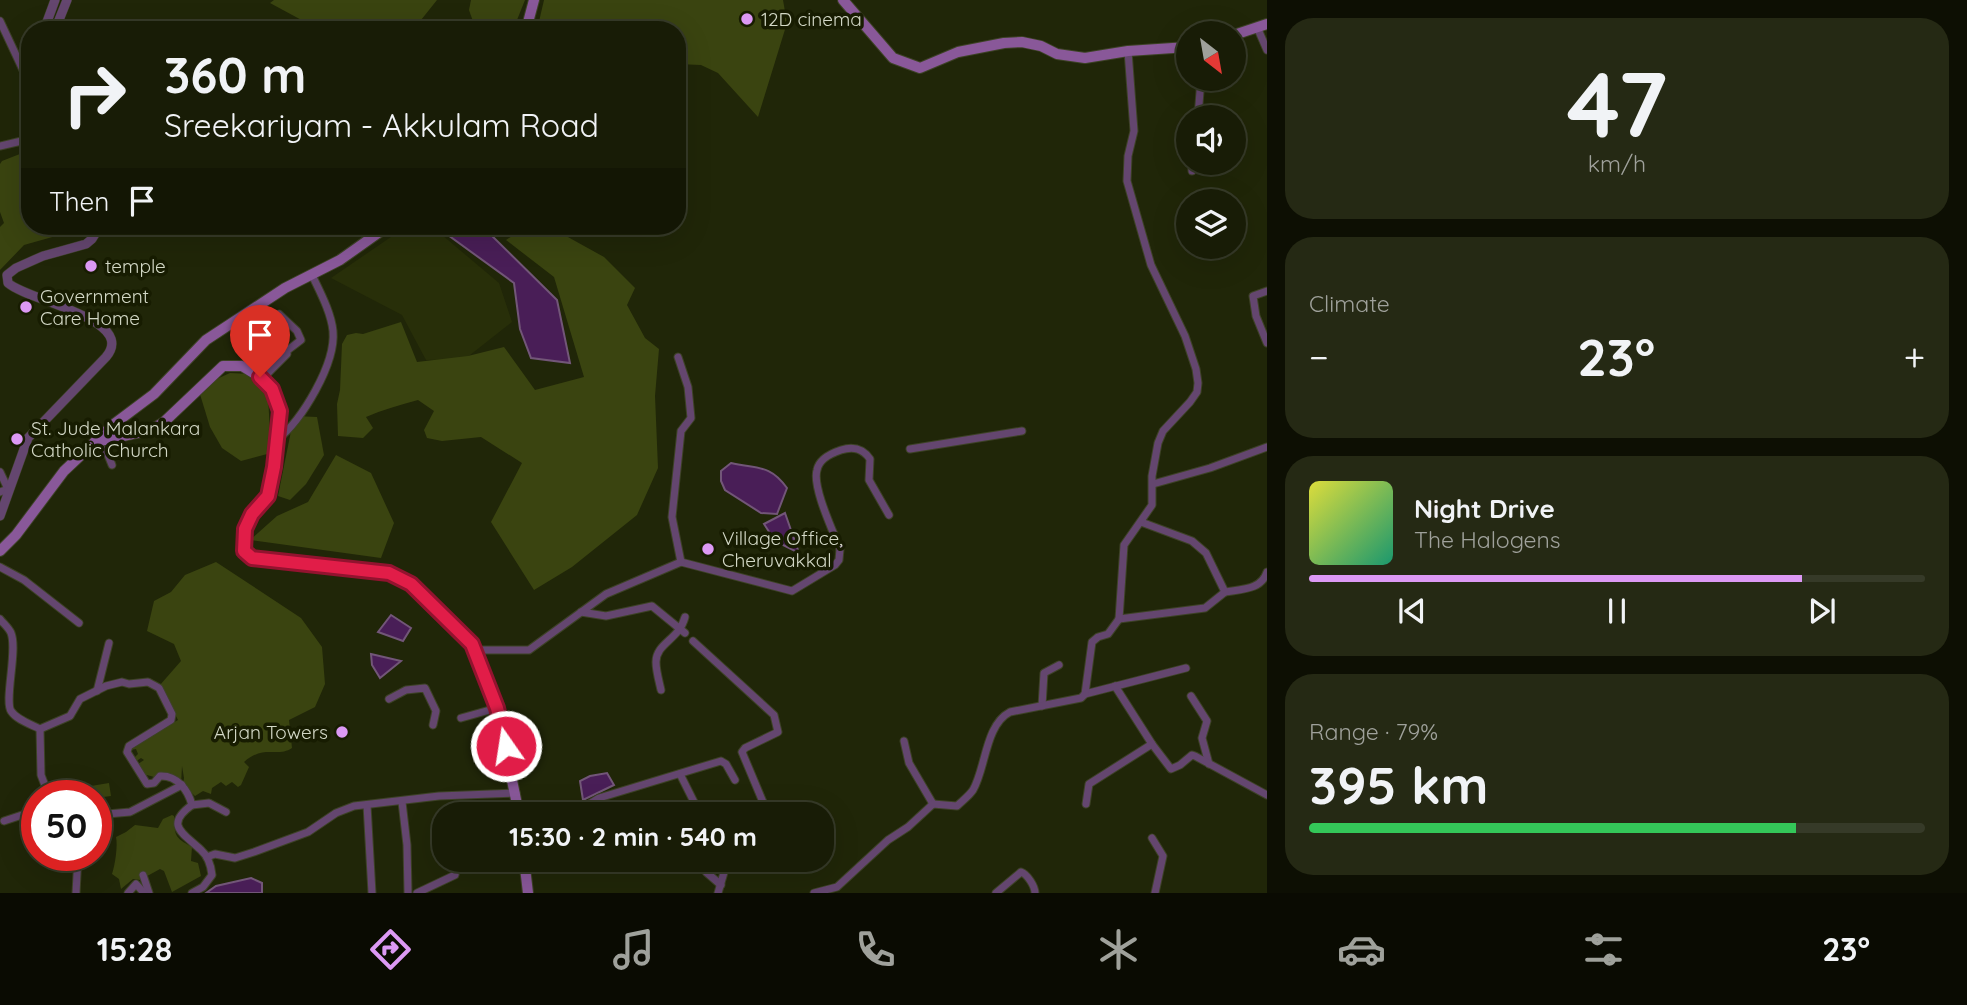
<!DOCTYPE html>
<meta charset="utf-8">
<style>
body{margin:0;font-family:Quicksand,sans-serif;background:#252914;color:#f1f3f6;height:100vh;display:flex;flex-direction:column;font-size:26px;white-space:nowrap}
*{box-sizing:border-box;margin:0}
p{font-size:23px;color:#9fa19b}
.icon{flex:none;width:38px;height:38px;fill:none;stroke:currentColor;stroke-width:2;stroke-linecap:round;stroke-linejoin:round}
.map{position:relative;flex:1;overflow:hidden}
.sheet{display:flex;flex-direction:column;gap:18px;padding:18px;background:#0d0f03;width:700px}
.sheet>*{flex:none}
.guide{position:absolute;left:21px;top:21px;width:665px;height:214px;border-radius:28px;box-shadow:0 7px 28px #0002,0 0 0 2px #363a28;background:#181c06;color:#f1f3f6;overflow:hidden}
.needle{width:46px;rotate:149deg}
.fabs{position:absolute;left:1176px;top:21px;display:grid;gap:14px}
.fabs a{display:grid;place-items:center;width:70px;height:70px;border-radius:50%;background:#181c06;box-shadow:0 7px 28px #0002,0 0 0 2px #363a28;font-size:35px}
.speed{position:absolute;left:21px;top:780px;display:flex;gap:14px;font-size:35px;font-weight:700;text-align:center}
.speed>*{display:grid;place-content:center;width:91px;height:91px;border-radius:50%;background:#181c06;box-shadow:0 7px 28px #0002,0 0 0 2px #363a28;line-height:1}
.speed .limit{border:10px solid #d22;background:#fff;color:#111}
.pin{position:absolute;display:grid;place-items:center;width:60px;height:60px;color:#fff;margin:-72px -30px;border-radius:50% 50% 50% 0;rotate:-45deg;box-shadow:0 0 7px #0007}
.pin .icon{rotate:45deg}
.me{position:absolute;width:77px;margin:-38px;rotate:347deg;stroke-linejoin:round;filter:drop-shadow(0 0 5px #0008)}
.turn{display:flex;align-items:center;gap:24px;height:147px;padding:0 28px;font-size:32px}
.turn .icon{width:91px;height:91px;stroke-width:2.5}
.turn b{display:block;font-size:49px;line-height:60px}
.then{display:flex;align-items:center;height:66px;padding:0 28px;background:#0003;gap:14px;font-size:26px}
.big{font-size:52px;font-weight:800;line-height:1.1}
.sheet .card{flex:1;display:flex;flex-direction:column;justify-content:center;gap:10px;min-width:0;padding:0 24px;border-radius:28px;background:#252914}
.sheet .dial{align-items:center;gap:0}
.dial b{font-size:91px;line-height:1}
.song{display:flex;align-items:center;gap:21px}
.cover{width:84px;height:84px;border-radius:10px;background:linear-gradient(135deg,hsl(60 70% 55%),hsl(160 70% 35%))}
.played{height:7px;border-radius:4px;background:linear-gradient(90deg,#dc99f4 80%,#363a28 80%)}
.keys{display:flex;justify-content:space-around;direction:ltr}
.heat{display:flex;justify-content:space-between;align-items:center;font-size:38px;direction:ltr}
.charge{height:10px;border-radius:5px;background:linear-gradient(90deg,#34c759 79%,#363a28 0)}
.trip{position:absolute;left:432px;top:802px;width:402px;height:70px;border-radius:28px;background:#181c06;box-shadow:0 7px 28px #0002,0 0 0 2px #363a28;font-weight:800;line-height:70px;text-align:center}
.tab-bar{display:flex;height:112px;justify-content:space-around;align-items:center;background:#0a0b02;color:#9fa19b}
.tab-bar .icon{width:49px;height:49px}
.tab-bar .on{color:#dc99f4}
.tab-bar b{font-size:32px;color:#f1f3f6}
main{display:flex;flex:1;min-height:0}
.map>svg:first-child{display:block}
</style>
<main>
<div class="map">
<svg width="1267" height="893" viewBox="0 0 1267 893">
<rect width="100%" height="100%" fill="#202608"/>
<path fill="#282f09" d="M404,228L414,234L442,235L499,283L512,322L465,359L426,360L402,315L331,278Z"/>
<g fill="#3a4410">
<path d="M274,0H437L413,30H309L307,23L270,3Z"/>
<path d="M471,0H525L513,30H476L469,10Z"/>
<path d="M544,0H783L787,23L758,117L718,73L701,65L677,64V30H537Z"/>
<path d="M30,150V226H60L63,234L24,245L0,270V227L4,223L0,212V164L2,161Z"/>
<path d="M527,226H548L604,257L635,288L627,305L645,338L659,349L655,396L658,468L637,515L572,567L534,590L491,522L522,463L481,437L442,441L427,438L424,430L434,411L418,400C400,405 382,410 366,417L373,428L363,438L338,436L337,404L340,390L342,344L347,335L356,333L363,334L401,322L417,362L468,356L504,347L535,390L584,377L554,277L506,240Z"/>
<path d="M230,373L249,374L268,395L271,453L241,461L222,448L210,427L199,391L210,382Z"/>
<path d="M294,416L317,417L324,455L306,484L290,500L278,496Z"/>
<path d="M336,455L371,473L394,523L381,558L250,540L277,516L308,502Z"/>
<path d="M216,562L301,618L322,647L325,684L315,707L289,720L292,748C277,758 264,744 244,762L249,767L241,785L238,787L232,782L226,786L221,782L212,788L211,794L203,791L195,796L183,785L184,778L182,766L181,784L143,774L138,764L144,760L141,758L135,762L133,759L138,754L136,749L130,750L135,744L178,720L160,685L181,661L174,644L147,631L154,601L171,592L185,575Z"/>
<path d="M109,783L111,796L96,798V796H87L85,787Z"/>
<path d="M172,815L174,816C175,836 174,837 192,847L191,861L198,863L201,876L172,892L164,871L160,869L140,880L133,879L121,889L119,879L112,874C115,865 118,846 116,837L126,832L135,825L158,828L163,819Z"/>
</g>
<g fill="#491e57" stroke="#725678" stroke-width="2">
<path d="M412,226H482L557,300L570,363L531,358L520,329L514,283L441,230H412Z"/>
<path d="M731,463C757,469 770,464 787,488L777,514L761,513L725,490L721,481V471Z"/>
<path d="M785,513L799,553L775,541L764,524Z"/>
<path d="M391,615L411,628L403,641L378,632Z"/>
<path d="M371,654L401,661L380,678L372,665Z"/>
<path d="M607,773L614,785L583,800L580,781L590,776Z"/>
<path d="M251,878L262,883V893H206L216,886Z"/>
</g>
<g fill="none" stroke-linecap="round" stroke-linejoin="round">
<defs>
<g id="minor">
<path d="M0,21L30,85"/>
<path d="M1257,27L1267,50"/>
<path d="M1198,117L1201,79"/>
<path d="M0,146L30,139"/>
<path d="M1192,171V163"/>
<path d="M1267,291L1253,296L1256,316L1267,343"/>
<path d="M279,314L297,331L301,340L284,353"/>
<path d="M256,341L263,342L287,354L262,379"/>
<path d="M277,440C302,420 336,364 333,331C331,312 320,292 312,275"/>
<path d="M95,442L108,455L112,465"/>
<path d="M910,449L1022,431"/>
<path d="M0,472L8,489L0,492"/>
<path d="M1153,484L1210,468L1267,447"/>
<path d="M1141,522L1192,541L1206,553L1225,592C1242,589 1261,590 1267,572"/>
<path d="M681,562L792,591L835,565L839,560L840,549C833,531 812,487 817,470C819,459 832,453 841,450C854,446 863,449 870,459L869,480L889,515"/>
<path d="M0,567L24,580L79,623"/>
<path d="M581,612L606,616L652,606L685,633"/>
<path d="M0,619C3,623 9,628 11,633C18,650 4,700 11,711C17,720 30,724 40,729"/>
<path d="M1119,619L1205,608L1225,592"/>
<path d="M693,641L774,715L778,732L745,748L742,752L768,814"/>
<path d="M476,650H529L606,594L681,562L672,517L681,431L691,418L688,387L678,357"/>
<path d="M1115,686L1152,744"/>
<path d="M661,690C659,681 656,671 656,662C656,643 679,640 685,617"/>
<path d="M97,691L109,643"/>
<path d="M1085,694L1186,668"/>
<path d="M1191,696L1207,721L1202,738L1209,764"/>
<path d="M389,699L406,690L425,688L436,711L433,725"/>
<path d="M1042,706L1044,673L1059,665"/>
<path d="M461,718L497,708"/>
<path d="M40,729L70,716L80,699L106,686L122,682L129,684L148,682L159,688L172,714L171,720L129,746L127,752L147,784L154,783L160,776C177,775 188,790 192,805C164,825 183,833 201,850C208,856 211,866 212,875L203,887L192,893"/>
<path d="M40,729L41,775L49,796"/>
<path d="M904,741L909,763L933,804"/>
<path d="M680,774L700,814"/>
<path d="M402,802L407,845L408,893"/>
<path d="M1086,804L1089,784L1152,744L1171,769L1180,765L1192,755L1195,756L1267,795"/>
<path d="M192,805L209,803L226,812"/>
<path d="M367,805L372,893"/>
<path d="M573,814L599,798L721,761L726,764L735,780"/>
<path d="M96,815L130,812L182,785"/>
<path d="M4,821L37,810"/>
<path d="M1152,838L1163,856L1155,893"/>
<path d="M207,857L215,854L235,858L254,852L308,832L336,813L354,806L439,796L516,793"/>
<path d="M698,859L706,872L721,885"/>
<path d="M525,869L548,859"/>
<path d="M143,875L149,893"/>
<path d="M76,893L78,856"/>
<path d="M128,893L136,884L144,893"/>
<path d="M417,893L455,875L457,859"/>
<path d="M718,893L725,869L724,859"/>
<path d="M814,893L837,887L888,840L908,827L933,804L957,806C962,801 969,796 973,790C986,768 985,725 1010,712L1081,698L1085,694L1092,642L1098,637L1108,634L1119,619L1124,545L1152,505V476L1158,443L1163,431L1190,402L1197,392L1198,383L1196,369L1185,336L1151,265L1127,181L1128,156L1134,131L1128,51"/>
<path d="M996,893L1021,872C1027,874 1035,886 1035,893"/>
</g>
<g id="tertiary">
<path d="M44,30L55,0"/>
<path d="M55,30L67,0"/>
<path d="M30,105V124"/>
<path d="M0,516L28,438L106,357C138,319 28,301 8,283L7,275L16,268L43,256L86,244L92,239L100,226"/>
</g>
<g id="secondary">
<path d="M843,0L893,58L920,68L958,52L1004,43L1022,42L1041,46L1057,54L1085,58L1128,51L1188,47"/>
<path d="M526,30L534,0"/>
<path d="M1234,35L1267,24"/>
<path d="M95,442L151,430L164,422L223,366H242L260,377L272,389L280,411L274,467L268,496L252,514L245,529L244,551L252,558L389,573L403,578L466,635L476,650L497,708L519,814"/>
<path d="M0,551L16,535L64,471L114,424L154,394L206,340L285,288L340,260L388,226"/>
<path d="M524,859L528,893"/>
</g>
</defs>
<use href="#minor" stroke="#3d4226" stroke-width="9"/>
<use href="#tertiary" stroke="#3d4226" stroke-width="10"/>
<use href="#secondary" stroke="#3d4226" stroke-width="12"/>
<use href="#minor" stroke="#64466f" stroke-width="7"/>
<use href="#tertiary" stroke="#64466f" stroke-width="9"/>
<use href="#secondary" stroke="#895899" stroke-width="10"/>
</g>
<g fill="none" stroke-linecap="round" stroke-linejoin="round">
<defs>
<path id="route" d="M260,377L272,389L280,411L274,467L268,496L252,514L245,529L244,551L252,558L389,573L411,584L472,644L497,708L506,746"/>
</defs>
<use href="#route" stroke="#92132f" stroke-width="18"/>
<use href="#route" stroke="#e11d48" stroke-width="12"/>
</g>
<g fill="#dc99f4" stroke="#171c01" stroke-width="2.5">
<circle cx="747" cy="19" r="7"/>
<circle cx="91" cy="266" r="7"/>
<circle cx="26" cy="307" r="7"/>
<circle cx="17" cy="439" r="7"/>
<circle cx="708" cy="549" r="7"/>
<circle cx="342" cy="732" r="7"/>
</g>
<g text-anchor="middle" stroke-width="7" stroke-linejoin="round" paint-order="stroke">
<g font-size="19" fill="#d3d8c6" stroke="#171c01" text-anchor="start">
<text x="761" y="26">12D cinema</text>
<text x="105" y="273">temple</text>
<text x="40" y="303">Government<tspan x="40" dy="22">Care Home</tspan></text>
<text x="31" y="435">St. Jude Malankara<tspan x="31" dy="22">Catholic Church</tspan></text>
<text x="722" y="545">Village Office,<tspan x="722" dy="22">Cheruvakkal</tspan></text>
<text x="328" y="739" text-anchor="end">Arjan Towers</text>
</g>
</g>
</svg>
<div class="fabs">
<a><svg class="needle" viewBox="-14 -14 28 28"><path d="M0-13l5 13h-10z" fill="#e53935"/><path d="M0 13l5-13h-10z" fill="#9fa19b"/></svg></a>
<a><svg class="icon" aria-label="sound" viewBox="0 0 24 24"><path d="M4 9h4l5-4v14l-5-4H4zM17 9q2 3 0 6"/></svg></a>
<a><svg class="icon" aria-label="layers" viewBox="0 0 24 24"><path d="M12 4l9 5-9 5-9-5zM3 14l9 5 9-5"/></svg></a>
</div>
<div class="speed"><div class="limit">50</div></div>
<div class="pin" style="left:260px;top:377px;background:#d93025"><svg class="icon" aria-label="arrive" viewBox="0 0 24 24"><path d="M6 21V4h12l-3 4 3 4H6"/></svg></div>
<svg class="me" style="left:506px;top:746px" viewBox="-20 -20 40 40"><circle r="17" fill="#e11d48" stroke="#fff" stroke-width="3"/><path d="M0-11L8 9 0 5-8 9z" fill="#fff"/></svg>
<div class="trip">15:30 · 2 min · 540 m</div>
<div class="guide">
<div class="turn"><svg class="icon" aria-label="right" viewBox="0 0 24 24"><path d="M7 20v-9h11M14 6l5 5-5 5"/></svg><div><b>360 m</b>Sreekariyam - Akkulam Road</div></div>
<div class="then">Then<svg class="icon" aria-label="arrive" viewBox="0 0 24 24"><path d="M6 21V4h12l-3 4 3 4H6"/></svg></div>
</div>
</div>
<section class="sheet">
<div class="card dial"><b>47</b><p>km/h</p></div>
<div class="card"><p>Climate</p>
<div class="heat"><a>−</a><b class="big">23°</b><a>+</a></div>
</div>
<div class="card">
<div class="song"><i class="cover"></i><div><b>Night Drive</b><p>The Halogens</p></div></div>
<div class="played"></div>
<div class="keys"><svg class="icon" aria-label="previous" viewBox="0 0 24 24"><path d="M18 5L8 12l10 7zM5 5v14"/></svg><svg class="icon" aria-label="pause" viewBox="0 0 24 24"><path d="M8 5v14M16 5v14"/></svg><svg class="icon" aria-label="next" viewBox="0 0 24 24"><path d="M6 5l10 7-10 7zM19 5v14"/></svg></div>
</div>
<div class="card"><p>Range · 79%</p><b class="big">395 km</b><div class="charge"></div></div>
</section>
</main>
<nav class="tab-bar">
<b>15:28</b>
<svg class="icon on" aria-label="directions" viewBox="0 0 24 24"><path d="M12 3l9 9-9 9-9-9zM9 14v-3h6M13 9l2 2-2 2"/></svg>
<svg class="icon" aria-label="music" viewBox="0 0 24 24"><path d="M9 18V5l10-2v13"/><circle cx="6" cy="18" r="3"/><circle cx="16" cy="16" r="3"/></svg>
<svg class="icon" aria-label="phone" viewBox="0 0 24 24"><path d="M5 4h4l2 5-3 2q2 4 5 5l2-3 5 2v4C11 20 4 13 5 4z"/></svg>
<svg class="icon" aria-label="climate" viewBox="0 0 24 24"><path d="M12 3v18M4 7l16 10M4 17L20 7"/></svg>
<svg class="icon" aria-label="car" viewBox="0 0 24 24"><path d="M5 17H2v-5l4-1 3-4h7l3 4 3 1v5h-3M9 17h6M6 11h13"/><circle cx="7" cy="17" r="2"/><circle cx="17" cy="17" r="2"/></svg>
<svg class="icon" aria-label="filters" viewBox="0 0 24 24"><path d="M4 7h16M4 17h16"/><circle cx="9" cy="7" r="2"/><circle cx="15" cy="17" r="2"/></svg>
<b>23°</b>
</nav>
